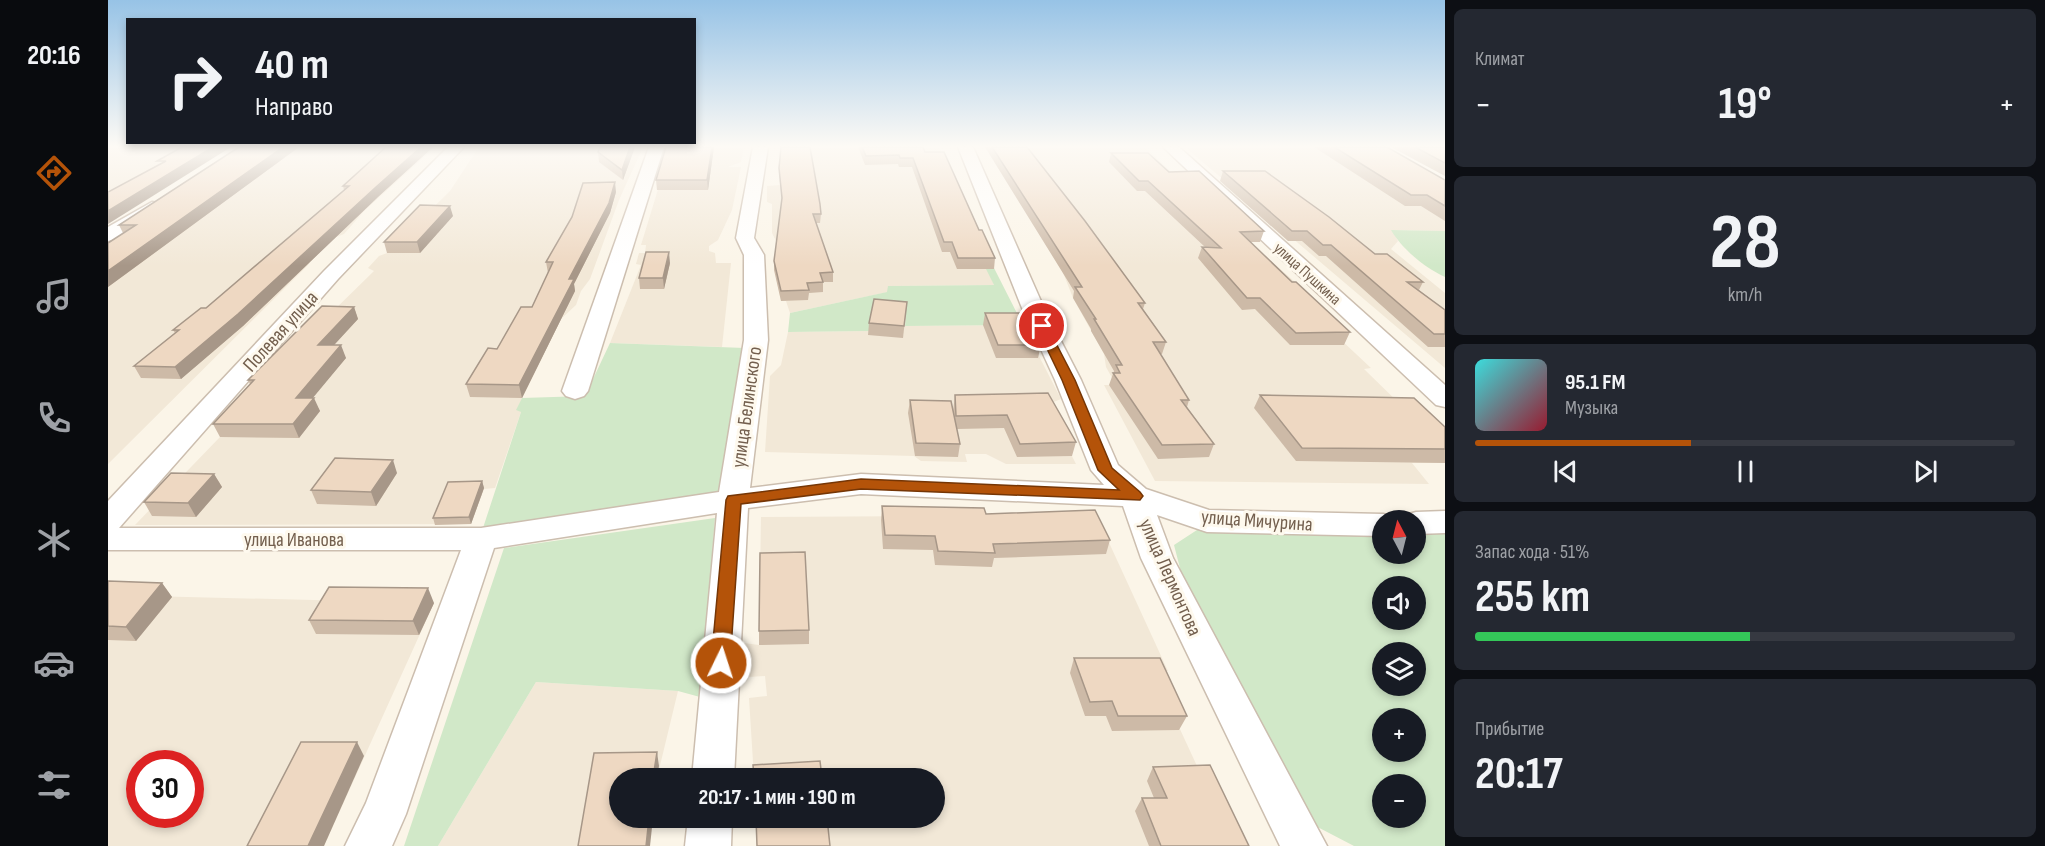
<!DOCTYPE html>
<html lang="ru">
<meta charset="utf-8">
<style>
body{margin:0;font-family:"Sofia Sans Condensed",sans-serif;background:#242831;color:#f1f3f6;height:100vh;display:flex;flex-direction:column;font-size:22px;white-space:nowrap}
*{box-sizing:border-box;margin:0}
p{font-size:20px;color:#9ea1a6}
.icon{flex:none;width:33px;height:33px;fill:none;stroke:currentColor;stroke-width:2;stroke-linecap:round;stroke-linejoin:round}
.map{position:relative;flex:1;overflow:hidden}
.drawer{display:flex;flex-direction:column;gap:9px;padding:9px;background:#0d0f14;width:600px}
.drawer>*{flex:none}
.hud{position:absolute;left:18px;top:18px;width:570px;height:126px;border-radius:0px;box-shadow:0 3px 9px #0003;background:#171b24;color:#f1f3f6;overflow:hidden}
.needle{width:39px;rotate:353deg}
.tools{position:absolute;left:1264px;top:510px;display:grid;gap:12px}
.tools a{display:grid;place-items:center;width:54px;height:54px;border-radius:50%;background:#171b24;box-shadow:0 3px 9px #0003;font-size:30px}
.speed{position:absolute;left:18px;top:750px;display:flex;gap:12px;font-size:30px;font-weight:700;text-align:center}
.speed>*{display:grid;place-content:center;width:78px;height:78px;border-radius:50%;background:#171b24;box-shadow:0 3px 9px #0003;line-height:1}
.speed .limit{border:9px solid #d22;background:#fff;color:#111}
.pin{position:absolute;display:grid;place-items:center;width:51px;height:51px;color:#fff;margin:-26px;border:3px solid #fff;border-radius:50%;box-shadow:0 2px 6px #0007}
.me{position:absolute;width:66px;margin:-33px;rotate:4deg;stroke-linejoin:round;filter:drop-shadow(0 0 4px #0008)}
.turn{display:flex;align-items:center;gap:21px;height:126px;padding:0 30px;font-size:27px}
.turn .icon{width:78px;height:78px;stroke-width:2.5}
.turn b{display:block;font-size:42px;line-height:51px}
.big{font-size:45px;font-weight:700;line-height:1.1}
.drawer .tile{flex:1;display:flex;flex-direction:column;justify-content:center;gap:9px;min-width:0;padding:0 21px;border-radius:9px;background:#242831}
.drawer .dial{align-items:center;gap:0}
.dial b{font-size:78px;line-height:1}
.song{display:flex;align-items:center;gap:18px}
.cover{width:72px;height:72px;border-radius:9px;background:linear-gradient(135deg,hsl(180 70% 55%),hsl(350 70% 35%))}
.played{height:6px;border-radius:3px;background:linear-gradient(90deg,#b45309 40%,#363941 40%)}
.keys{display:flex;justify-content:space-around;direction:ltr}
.heat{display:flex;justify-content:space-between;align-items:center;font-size:33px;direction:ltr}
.charge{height:9px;border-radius:4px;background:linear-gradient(90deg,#34c759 51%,#363941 0)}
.trip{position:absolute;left:501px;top:768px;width:336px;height:60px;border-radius:30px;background:#171b24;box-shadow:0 3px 9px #0003;font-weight:700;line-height:60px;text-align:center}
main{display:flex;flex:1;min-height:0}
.dock{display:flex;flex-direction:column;width:108px;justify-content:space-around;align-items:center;background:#090b0e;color:#9ea1a6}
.dock .icon{width:42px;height:42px}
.dock .active{color:#b45309}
.dock b{font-size:27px;color:#f1f3f6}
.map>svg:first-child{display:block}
</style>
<main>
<nav class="dock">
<b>20:16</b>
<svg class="icon active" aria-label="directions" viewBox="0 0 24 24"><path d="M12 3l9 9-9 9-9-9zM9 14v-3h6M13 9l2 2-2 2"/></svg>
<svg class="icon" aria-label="music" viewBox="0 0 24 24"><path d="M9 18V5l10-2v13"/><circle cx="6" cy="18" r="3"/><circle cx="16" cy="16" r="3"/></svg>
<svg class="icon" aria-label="phone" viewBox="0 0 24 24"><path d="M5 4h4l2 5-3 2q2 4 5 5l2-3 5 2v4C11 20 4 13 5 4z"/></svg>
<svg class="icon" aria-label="climate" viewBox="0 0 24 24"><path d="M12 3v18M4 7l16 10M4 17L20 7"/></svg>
<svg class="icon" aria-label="car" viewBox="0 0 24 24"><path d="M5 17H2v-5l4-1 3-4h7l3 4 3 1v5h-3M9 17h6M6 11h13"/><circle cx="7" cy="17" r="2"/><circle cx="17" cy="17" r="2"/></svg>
<svg class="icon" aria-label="filters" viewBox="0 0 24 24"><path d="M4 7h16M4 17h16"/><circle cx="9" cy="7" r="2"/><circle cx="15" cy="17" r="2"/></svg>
</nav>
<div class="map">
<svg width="1337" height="846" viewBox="0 0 1337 846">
<rect width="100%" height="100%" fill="#fbf5e8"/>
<g fill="#f2e8d7" fill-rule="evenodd">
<path d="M0,147H119L0,216Z"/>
<path d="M170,147H327L257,210L236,234L218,241L200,265L0,464V262Z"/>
<path d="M371,147H535L511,200L482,279L473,291L468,305L453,319L409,409L413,412L387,488L376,489L363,524L27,525L112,437L218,318L266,271L260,268L271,256L279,253L342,191Z"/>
<path d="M563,147H636L633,162L620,167H633L624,210L610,240L601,246V251L607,253L608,263H623L614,347L502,343L533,265L528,264L531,253H537L538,245H533Z"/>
<path d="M674,147H830L839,161L886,285L781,286L780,292L682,313L678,301H673L669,282L666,263H674L669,243L664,233V204L659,202V186L672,185Z"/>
<path d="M884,147H1037L1089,197L1201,294H1184L1263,368L1256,369L1337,448V463H1304L1321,484L1047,481L996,385H1008L998,367L996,354L965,298L954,270Z"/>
<path d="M1077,147H1247L1337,199V231L1284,230L1290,241L1283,249L1337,293V368Z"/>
<path d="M798,314L797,326L915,325L953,399L938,405L968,464H898L878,454H857L859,462L813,461L806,456L657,452L662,376L673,365L680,332L761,331Z"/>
<path d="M825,516L992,523L1060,671L1046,673L1126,846H649L648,818H826V778H646L641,698L659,696L657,676L641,677L635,659L636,643L651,645L653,517Z"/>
<path d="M0,595L326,603L216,846H0ZM32,764H82V814H32Z"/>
<path d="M428,682L570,691L549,778H512V818L542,846H330Z"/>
</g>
<g fill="#d1e8c8" fill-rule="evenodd">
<path d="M1283,230L1337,231V277C1317,268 1294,249 1283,230Z"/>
<path d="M886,268L915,325L797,326L798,314L761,331L680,332L682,313L779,292L780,286L886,285L878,269Z"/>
<path d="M502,343L637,348L611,493L374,531L413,412L408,410L414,398L477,396Z"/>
<path d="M607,518L592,697L570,691L428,682L330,846H296L396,548Z"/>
<path d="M1089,530H1275V554H1308V530H1337V846H1246L1198,821L1073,572L1066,545ZM1275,586H1308V620H1275ZM1275,652H1308V686H1275ZM1275,718H1308V752H1275ZM1275,784H1308V818H1275Z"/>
</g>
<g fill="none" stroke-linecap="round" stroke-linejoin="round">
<defs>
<g id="minor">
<path d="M340,147H356L230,279L11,528H373L611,492L636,340V255L628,238L645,147H660L646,238L656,255L660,340L642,488L753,474L996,485L983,470L947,380L914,308L850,147H865L936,308L973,380L1010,465L1038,489L1101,510L1275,514L1286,517L1288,520H1275V536L1099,532L1049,515L1065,558L1219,846H1172L1033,558L1015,506L753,494L640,508L626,778H584L609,513L386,548L298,814L284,846H237L258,803L353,550H0V501L216,271Z"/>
<path d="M541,147H556L480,391L476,396L467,399L458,396L454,391Z"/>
<path d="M1055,147H1071L1337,385V407L1328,405Z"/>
<path d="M44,202L50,203L53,207L50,211L7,239L0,241V227Z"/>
<path d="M1337,511V533L1308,534V520H1294L1297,515L1308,512Z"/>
<path d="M580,818H624L623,846H577Z"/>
</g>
</defs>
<use href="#minor" stroke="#ccbeaf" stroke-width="3"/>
<use href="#minor" fill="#fff" fill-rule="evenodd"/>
</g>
<g fill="#cdbaa7">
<path d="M131,147H191L0,287L15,233L11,225Z"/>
<path d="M278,147H325L271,196L135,326L73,379L33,378L26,366L67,333L65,330L98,308L236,190L235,186Z"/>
<path d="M492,147H527L515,180L491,162L490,152Z"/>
<path d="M558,147H606L600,190H549L548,180Z"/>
<path d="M750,147H815L817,152L871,230L887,258L886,269H849L842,252H834L804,167H791L790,164L757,165Z"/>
<path d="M877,147H919L1037,303L1035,309L1058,342L1054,354H1052L1081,400L1079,407L1106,444L1101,457L1050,459L1001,385L1006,371L983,331V329L965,298L966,291Z"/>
<path d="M1206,147H1279L1337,180V221L1313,206H1297Z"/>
<path d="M1283,147H1337V176Z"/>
<path d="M1003,153L1061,172L1156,231L1152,242H1143L1184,282L1242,332L1236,345H1182L1147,309L1134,310L1090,258L1094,247H1097L1037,191H1029L1001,162Z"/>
<path d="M671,168L713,214L712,223H708L725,272V282H715V292L701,293L700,300L673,301L666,270V261L674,202Z"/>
<path d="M1115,171L1315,282L1311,290L1337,310V347H1320L1218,256H1211L1194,241H1180L1112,181Z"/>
<path d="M508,192L502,213L466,284L467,291L414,398L362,397L358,384L424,307L440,273L438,262Z"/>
<path d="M345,216L312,253H279L276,242Z"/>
<path d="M562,263L556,289H532L531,278Z"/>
<path d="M799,302L795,338L760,335L761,323Z"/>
<path d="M246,307L250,319L226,345L238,358L204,398L212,411L191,438L112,437L105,424L142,384L140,380Z"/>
<path d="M877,313L933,345L930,358H888L875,325Z"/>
<path d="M847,395L968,442L964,456L909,457L896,428L849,429L852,444L850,457L807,456L800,413L802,400L845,412Z"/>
<path d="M1152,395L1337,427V463L1188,461L1146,408Z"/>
<path d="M289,473L268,506L209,504L203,490Z"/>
<path d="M106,474L114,487L88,517L44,516L36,502Z"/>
<path d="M374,481L376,488L363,524L327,525L325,518Z"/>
<path d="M774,506L878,514L1002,540L998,554L886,558L884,567L827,565L825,550L775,549L773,520Z"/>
<path d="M0,581L54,583L64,597L28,641L0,640Z"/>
<path d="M326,603L311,635L208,634L201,620Z"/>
<path d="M701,630V644L651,645V631Z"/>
<path d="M966,658L1079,716L1071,730L1004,731L998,716H977L962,673Z"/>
<path d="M1045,767L1141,846H1041L1027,811L1034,798H1046L1039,781Z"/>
</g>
<g fill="#a79788">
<path d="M105,147H123L0,224V211Z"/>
<path d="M175,147H191L0,287V271Z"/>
<path d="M313,147H325L271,196L135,326L73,379L67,367Z"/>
<path d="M522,147H527L515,180L514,170Z"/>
<path d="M604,147H606L600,190L599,180Z"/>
<path d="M507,182L508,192L502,213L466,284L467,291L414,398L411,385Z"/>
<path d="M342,206L345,216L312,253L309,242Z"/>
<path d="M561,252L562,263L556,289L555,278Z"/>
<path d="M246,307L250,319L215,357L210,345Z"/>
<path d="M233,345L238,358L194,411L188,398Z"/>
<path d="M206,398L212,411L191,438L185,424Z"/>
<path d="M285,460L289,473L268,506L263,492Z"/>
<path d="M106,474L114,487L88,517L80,503Z"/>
<path d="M374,481L376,488L363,524L361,517Z"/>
<path d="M54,583L64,597L28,641L18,627Z"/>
<path d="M320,588L326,603L311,635L305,621Z"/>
<path d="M249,742L256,756L216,846H200Z"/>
<path d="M549,752L551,766L549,778H545Z"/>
<path d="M541,818H545L542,846H538Z"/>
</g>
<g fill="#eed8c2" stroke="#a79788" stroke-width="1.5">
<path d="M74,147H105L0,211V192L58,161H49Z"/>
<path d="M131,147H175L0,271V243L28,225H11Z"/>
<path d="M278,147H313L268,187L130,314L67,367L26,366L71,330H65L93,308H98L241,186H235Z"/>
<path d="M492,147H522L514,170L490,152Z"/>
<path d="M558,147H604L599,180H548Z"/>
<path d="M673,147H702L712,204L713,214H705L725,272L712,273L715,282L699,283L701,290L673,291L666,261L674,198L671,168Z"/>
<path d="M754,147H815L817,152H836L871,230H874L887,258H850L844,242H836L805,158H792L791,155L758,156Z"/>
<path d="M884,147H919L977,221L1037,303H1030L1058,342H1045L1081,400H1073L1106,444L1054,445L1005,373H1012L1008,365H1014L986,319H988L967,287H974Z"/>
<path d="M1226,147H1279L1337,180V206L1319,195H1303Z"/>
<path d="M1307,147H1337V163Z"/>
<path d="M1003,153H1040L1061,172L1091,171L1156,231L1132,232L1184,282H1188L1242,332L1188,333L1152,298H1139L1094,247L1113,248L1040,181H1031Z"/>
<path d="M1115,171H1157L1221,217L1267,254H1279L1315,282H1299L1337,310V334H1326L1223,245H1215L1199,231H1184Z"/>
<path d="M507,182L501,203L461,279H466L411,385L358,384L380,348L389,349L413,307H424L445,262H438L464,217L475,183Z"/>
<path d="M312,205L342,206L309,242H276Z"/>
<path d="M538,252H561L555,278H531Z"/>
<path d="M766,299L799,302L796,326L761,323Z"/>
<path d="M214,306L246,307L210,345H233L188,398H206L185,424H105L146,380H140Z"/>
<path d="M877,313H918L933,345H890Z"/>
<path d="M940,393L968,442L912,444L899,415L848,416L847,395Z"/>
<path d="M1152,395L1306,398L1337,427V449L1194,448Z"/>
<path d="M802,400L843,401L852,444L808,443Z"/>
<path d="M227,458L285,460L263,492L203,490Z"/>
<path d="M63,473L106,474L80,503L36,502Z"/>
<path d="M374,481L361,517L325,518L340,482Z"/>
<path d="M774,506L876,508L878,514L987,510L1002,540L885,544L887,553L830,551L827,536L777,535Z"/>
<path d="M697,552L701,630L651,631L652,553Z"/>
<path d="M0,581L54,583L18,627L0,626Z"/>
<path d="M221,587L320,588L305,621L201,620Z"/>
<path d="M966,658H1052L1079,716H1010L1004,701L982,702Z"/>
<path d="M193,742H249L200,846H139Z"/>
<path d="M549,752L545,778H512V818H541L538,846H470L486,753Z"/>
<path d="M712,761L714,778H646L645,765Z"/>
<path d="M1102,765L1141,846H1053L1034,798H1059L1045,767Z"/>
<path d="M648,818H719L722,846H649Z"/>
</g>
<linearGradient id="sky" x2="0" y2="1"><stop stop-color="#97c3e6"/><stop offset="0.55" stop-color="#fdfaf5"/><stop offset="1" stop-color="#fdfaf5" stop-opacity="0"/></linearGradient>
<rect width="1337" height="266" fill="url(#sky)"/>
<path fill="#b45309" stroke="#753606" stroke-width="1.5" d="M934,322L939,326L967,380L1004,468L1032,492L1035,496L1032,500L753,489L633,504L622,663L620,669L613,671L606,669L603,663L618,500L620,496L753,479L1011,490L990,470L954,380L928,326Z"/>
<g text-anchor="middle" stroke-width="6" stroke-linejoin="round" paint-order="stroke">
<g font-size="16" fill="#735f4e" stroke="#fef9ee">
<text transform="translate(1200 273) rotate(42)" y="6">улица Пушкина</text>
</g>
<g font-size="20" fill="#735f4e" stroke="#fef9ee">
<text transform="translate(172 331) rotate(-48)" y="7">Полевая улица</text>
<text transform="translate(638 407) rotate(-82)" y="7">улица Белинского</text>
<text transform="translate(1149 520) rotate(4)" y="7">улица Мичурина</text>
<text x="186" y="546">улица Иванова</text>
<text transform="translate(1063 577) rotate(66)" y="7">улица Лермонтова</text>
</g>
</g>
</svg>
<div class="tools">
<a><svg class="needle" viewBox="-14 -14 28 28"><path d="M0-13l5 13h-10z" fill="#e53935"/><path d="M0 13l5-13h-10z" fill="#9ea1a6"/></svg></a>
<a><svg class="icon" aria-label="sound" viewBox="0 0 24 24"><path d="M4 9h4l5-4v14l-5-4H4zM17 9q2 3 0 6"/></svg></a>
<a><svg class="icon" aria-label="layers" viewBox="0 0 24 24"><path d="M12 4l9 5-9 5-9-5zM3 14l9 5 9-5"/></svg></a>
<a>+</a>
<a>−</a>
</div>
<div class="speed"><div class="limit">30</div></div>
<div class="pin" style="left:934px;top:326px;background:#d93025"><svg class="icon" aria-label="arrive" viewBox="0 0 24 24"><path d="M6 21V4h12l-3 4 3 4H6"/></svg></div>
<svg class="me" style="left:613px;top:663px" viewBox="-20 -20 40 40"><circle r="17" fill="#b45309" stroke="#fff" stroke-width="3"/><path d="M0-11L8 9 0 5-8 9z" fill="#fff"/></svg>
<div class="trip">20:17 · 1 мин · 190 m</div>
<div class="hud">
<div class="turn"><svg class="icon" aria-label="right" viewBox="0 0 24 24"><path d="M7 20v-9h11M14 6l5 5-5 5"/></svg><div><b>40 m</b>Направо</div></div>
</div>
</div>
<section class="drawer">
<div class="tile"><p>Климат</p>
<div class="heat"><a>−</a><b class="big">19°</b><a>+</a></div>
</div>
<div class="tile dial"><b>28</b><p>km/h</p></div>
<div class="tile">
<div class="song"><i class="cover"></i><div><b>95.1 FM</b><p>Музыка</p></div></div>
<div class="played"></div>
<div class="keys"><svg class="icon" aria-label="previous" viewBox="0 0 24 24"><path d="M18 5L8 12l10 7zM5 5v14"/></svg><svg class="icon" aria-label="pause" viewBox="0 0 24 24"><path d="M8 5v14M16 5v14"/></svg><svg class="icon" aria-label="next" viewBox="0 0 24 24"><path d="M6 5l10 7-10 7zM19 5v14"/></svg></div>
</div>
<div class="tile"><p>Запас хода · 51%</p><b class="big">255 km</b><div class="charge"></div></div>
<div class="tile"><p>Прибытие</p><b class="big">20:17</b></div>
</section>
</main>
